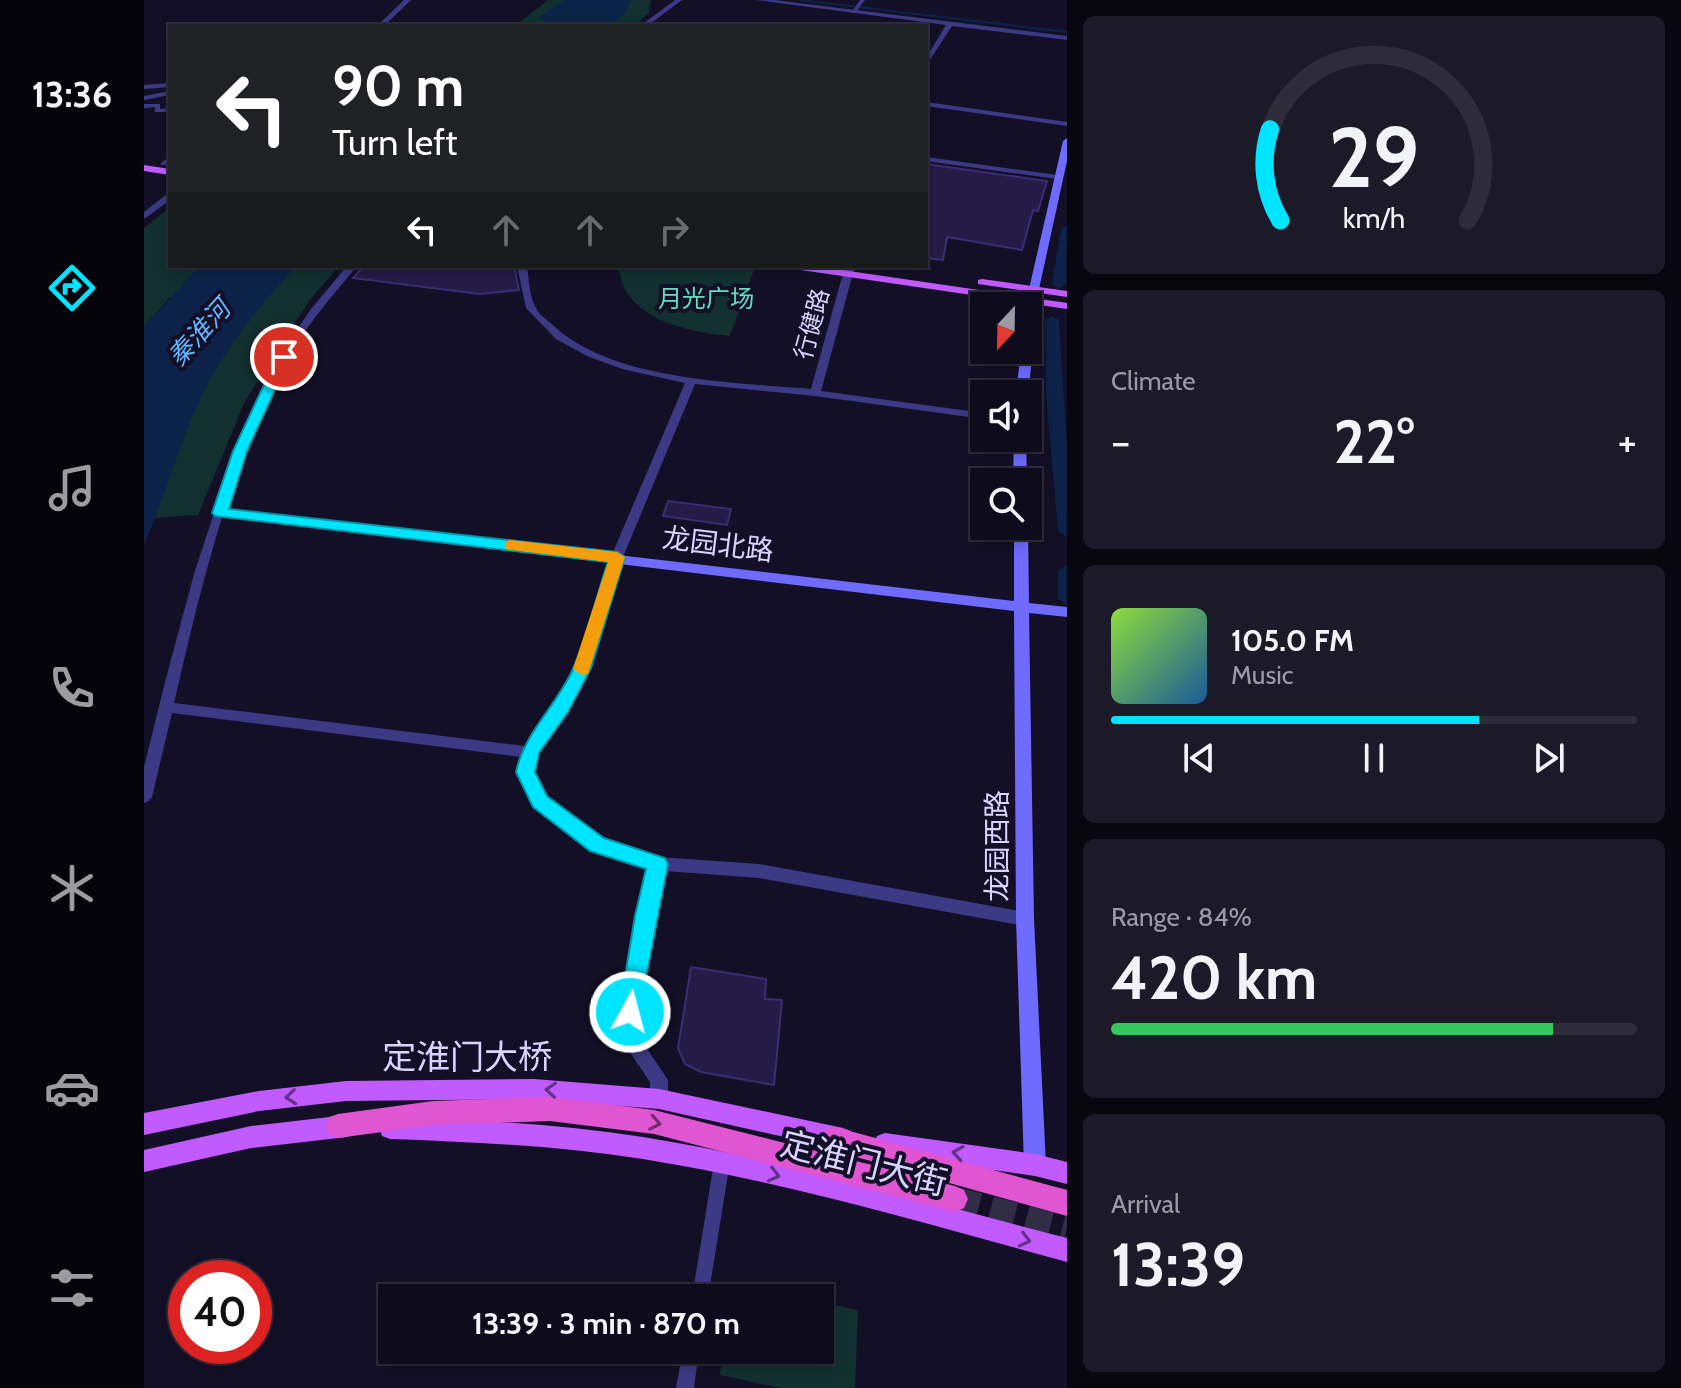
<!DOCTYPE html>
<meta charset="utf-8">
<style>
body{margin:0;font-family:Cabin,"Noto Sans SC",sans-serif;background:#1c1929;color:#f1f3f6;height:100vh;display:flex;flex-direction:column;font-size:30px;white-space:nowrap}
*{box-sizing:border-box;margin:0}
p{font-size:26px;color:#9b9ba3}
.icon{flex:none;width:44px;height:44px;fill:none;stroke:currentColor;stroke-width:2;stroke-linecap:round;stroke-linejoin:round}
.map{position:relative;flex:1;overflow:hidden}
.side{display:flex;flex-direction:column;gap:16px;padding:16px;background:#08060f;width:614px}
.side>*{flex:none}
.hud{position:absolute;left:24px;top:24px;width:760px;height:244px;border-radius:0px;box-shadow:0 4px 12px #0003,0 0 0 2px #2e2b3b;background:#202124;color:#fff;overflow:hidden}
.needle{width:52px;rotate:202deg}
.tools{position:absolute;left:826px;top:292px;display:grid;gap:16px}
.tools a{display:grid;place-items:center;width:72px;height:72px;border-radius:0px;background:#0e0b1c;box-shadow:0 4px 12px #0003,0 0 0 2px #2e2b3b;font-size:40px}
.speed{position:absolute;left:24px;top:1260px;display:flex;gap:16px;font-size:40px;font-weight:700;text-align:center}
.speed>*{display:grid;place-content:center;width:104px;height:104px;border-radius:50%;background:#0e0b1c;box-shadow:0 4px 12px #0003,0 0 0 2px #2e2b3b;line-height:1}
.speed .limit{border:12px solid #d22;background:#fff;color:#111}
.pin{position:absolute;display:grid;place-items:center;width:68px;height:68px;color:#fff;margin:-34px;border:4px solid #fff;border-radius:50%;box-shadow:0 2px 8px #0007}
.me{position:absolute;width:88px;margin:-44px;rotate:7deg;stroke-linejoin:round;filter:drop-shadow(0 0 6px #0008)}
.turn{display:flex;align-items:center;gap:28px;height:168px;padding:0 32px;font-size:36px}
.turn .icon{width:104px;height:104px;stroke-width:2.5}
.turn b{display:block;font-size:56px;line-height:68px}
.lanes{display:flex;align-items:center;height:76px;padding:0 32px;background:#0003;justify-content:center;gap:40px;direction:ltr}
.lanes .off{opacity:.35}
.big{font-size:60px;font-weight:700;line-height:1.1}
.side .widget{flex:1;display:flex;flex-direction:column;justify-content:center;gap:12px;min-width:0;padding:0 28px;border-radius:12px;background:#1c1929}
.side .dial{align-items:center;gap:0}
.dial svg{height:208px;overflow:visible;fill:none;stroke:#2e2b3b;stroke-width:7;stroke-linecap:round;text-anchor:middle}
.dial text{fill:#f1f3f6;stroke:none}
.song{display:flex;align-items:center;gap:24px}
.cover{width:96px;height:96px;border-radius:12px;background:linear-gradient(135deg,hsl(90 70% 55%),hsl(210 70% 35%))}
.played{height:8px;border-radius:4px;background:linear-gradient(90deg,#00e5ff 70%,#2e2b3b 70%)}
.keys{display:flex;justify-content:space-around;direction:ltr}
.heat{display:flex;justify-content:space-between;align-items:center;font-size:44px;direction:ltr}
.charge{height:12px;border-radius:6px;background:linear-gradient(90deg,#34c759 84%,#2e2b3b 0)}
.trip{position:absolute;left:234px;top:1284px;width:456px;height:80px;border-radius:0px;background:#0e0b1c;box-shadow:0 4px 12px #0003,0 0 0 2px #2e2b3b;font-weight:700;line-height:80px;text-align:center}
main{display:flex;flex:1;min-height:0}
.menu{display:flex;flex-direction:column;width:144px;justify-content:space-around;align-items:center;background:#06040b;color:#9b9ba3}
.menu .icon{width:56px;height:56px}
.menu .selected{color:#00e5ff}
.menu b{font-size:36px;color:#f1f3f6}
.map>svg:first-child{display:block}
</style>
<main>
<nav class="menu">
<b>13:36</b>
<svg class="icon selected" aria-label="directions" viewBox="0 0 24 24"><path d="M12 3l9 9-9 9-9-9zM9 14v-3h6M13 9l2 2-2 2"/></svg>
<svg class="icon" aria-label="music" viewBox="0 0 24 24"><path d="M9 18V5l10-2v13"/><circle cx="6" cy="18" r="3"/><circle cx="16" cy="16" r="3"/></svg>
<svg class="icon" aria-label="phone" viewBox="0 0 24 24"><path d="M5 4h4l2 5-3 2q2 4 5 5l2-3 5 2v4C11 20 4 13 5 4z"/></svg>
<svg class="icon" aria-label="climate" viewBox="0 0 24 24"><path d="M12 3v18M4 7l16 10M4 17L20 7"/></svg>
<svg class="icon" aria-label="car" viewBox="0 0 24 24"><path d="M5 17H2v-5l4-1 3-4h7l3 4 3 1v5h-3M9 17h6M6 11h13"/><circle cx="7" cy="17" r="2"/><circle cx="17" cy="17" r="2"/></svg>
<svg class="icon" aria-label="filters" viewBox="0 0 24 24"><path d="M4 7h16M4 17h16"/><circle cx="9" cy="7" r="2"/><circle cx="15" cy="17" r="2"/></svg>
</nav>
<div class="map">
<svg width="923" height="1388" viewBox="0 0 923 1388">
<rect width="100%" height="100%" fill="#130f26"/>
<g fill="#12302f">
<path d="M404,0H507L505,13L490,26H371Z"/>
<path d="M26,207V266H195L165,301L101,401L54,515L11,518L26,297L0,327V228Z"/>
<path d="M473,266H607L611,267L586,336C552,333 499,323 481,289C477,282 477,273 473,266Z"/>
<path d="M676,1302L714,1310L711,1388H636L576,1375L579,1350H676Z"/>
</g>
<g fill="#0c2248">
<path d="M420,0H487L481,13L466,26H391L401,20L394,18Z"/>
<path d="M55,266H152C121,300 92,334 69,374C39,427 25,489 0,545V327Z"/>
</g>
<g fill="none" stroke-linecap="round" stroke-linejoin="round">
<path stroke="#0c2248" stroke-width="2" d="M656,0L923,32"/>
<g fill="#0c2248" fill-rule="evenodd">
<path d="M923,225L922,284L915,288L908,284L917,229Z"/>
<path d="M908,316L915,320L923,447V537L914,531L902,395L901,320Z"/>
<path d="M923,565V605L914,599V571Z"/>
</g>
</g>
<g fill="#241b47" stroke="#3b2d73" stroke-width="2">
<path d="M782,164L903,181L894,211L889,210L878,250L803,237L799,260L782,258Z"/>
<path d="M220,266H370L375,290L336,294L209,278Z"/>
<path d="M524,501L587,509L583,525L519,516Z"/>
<path d="M547,967L622,979L621,999L638,1000L630,1085L557,1072L541,1064L534,1048Z"/>
</g>
<g fill="none" stroke-linecap="round" stroke-linejoin="round">
<path stroke="#312d47" stroke-width="25" stroke-dasharray="25 12" stroke-linecap="butt" d="M811,1199L923,1229"/>
<g fill="#3d3a85" fill-rule="evenodd">
<path d="M716,0H721L711,13H707Z"/>
<path d="M26,83V87L0,89V85Z"/>
<path d="M26,91V95L0,100V96Z"/>
<path d="M0,104H16V109L26,108V112H11V107L0,108Z"/>
<path d="M26,156V161L21,165H17V163Z"/>
<path d="M578,1154L583,1157L586,1162L564,1298H548L570,1162L573,1157Z"/>
<path d="M539,1350H555L550,1388H532Z"/>
</g>
<g fill="#3d3a85" fill-rule="evenodd">
<path d="M260,0H267L240,26H233Z"/>
<path d="M531,0H538L503,26H496Z"/>
<path d="M612,0H630L923,36V40L808,26L782,66V58L802,25Z"/>
<path d="M782,102L923,122V126L782,106Z"/>
<path d="M782,157L913,175L917,177L913,179L782,161Z"/>
<path d="M23,194H26V200L0,219V212Z"/>
<path d="M203,266H213C191,293 167,319 150,349C87,456 58,583 30,703L381,746L412,704L431,668L467,557L541,383L478,369L443,356L412,339L382,308L373,266H383C385,279 385,296 392,308C395,315 403,320 409,325C468,381 589,382 667,389L701,266H711L677,391L840,413V419L671,396L551,384L479,557L445,668L422,711L392,753L388,772L401,798L458,840L514,857L615,864L881,912L887,914L889,919L887,924L881,926L615,878L521,871L497,987L493,1034L524,1080V1099L522,1105L515,1108L508,1105L506,1099V1082L475,1036L479,987L505,868L447,850L391,806L374,772L377,757L28,713L8,797L5,801L0,803V767L20,686L50,574L86,464L108,411L141,347L167,309Z"/>
</g>
<g fill="#6f6bff" fill-rule="evenodd">
<path d="M923,138V161L895,289L890,340L884,343L885,289L919,141Z"/>
<path d="M884,347L889,350L884,394H872L877,350H884Z"/>
<path d="M870,438H882L883,482H869Z"/>
<path d="M76,509L870,601V526H884L885,603L923,607V617L885,613L890,919L902,1165L899,1173L891,1176L883,1173L880,1165L872,919L870,611L71,516V510Z"/>
</g>
<g fill="#c25bff" fill-rule="evenodd">
<path d="M0,165L26,169V175L0,171Z"/>
<path d="M645,266H671L923,303V309L650,269Z"/>
<path d="M838,279L923,291V297L834,284V280Z"/>
<path d="M390,1079L515,1089L699,1128L707,1131L710,1139L707,1147L699,1150L515,1109L390,1099L202,1101L115,1111L0,1135V1113L115,1091L202,1081Z"/>
<path d="M203,1115L211,1118L214,1126L211,1134L203,1137L107,1148L0,1172V1150L107,1126Z"/>
<path d="M246,1117C331,1120 416,1124 499,1137C643,1160 783,1202 923,1238V1262C783,1224 643,1182 499,1159C416,1146 331,1142 246,1139L238,1136L235,1128L238,1120Z"/>
<path d="M741,1133L891,1154L923,1162V1184L891,1176L741,1155L733,1152L730,1144L733,1136Z"/>
</g>
<g fill="#e055d1" fill-rule="evenodd">
<path d="M406,1097L510,1110L811,1186L820,1190L824,1199L820,1208L811,1212L510,1134L406,1121L289,1125L194,1138L185,1135L182,1126L185,1117L194,1114L289,1101Z"/>
<path d="M691,1127L923,1190V1216L691,1151L682,1148L679,1139L682,1130Z"/>
</g>
</g>
<defs><path id="oneway-chevron" d="M-2-3.5L2.5 0L-2 3.5" fill="none" stroke-width="1.6" stroke-linecap="round" stroke-linejoin="round" transform="scale(2)"/></defs>
<g stroke="#623188">
<use href="#oneway-chevron" transform="translate(407 1090) rotate(-176)"/>
<use href="#oneway-chevron" transform="translate(147 1097) rotate(174)"/>
<use href="#oneway-chevron" transform="translate(814 1153) rotate(-171)"/>
<use href="#oneway-chevron" transform="translate(630 1175) rotate(14)"/>
<use href="#oneway-chevron" transform="translate(881 1240) rotate(14)"/>
</g>
<use stroke="#6f2e73" href="#oneway-chevron" transform="translate(511 1123) rotate(11)"/>
<path fill="#00e5ff" stroke="#0095a6" stroke-width="2" d="M140,353L146,357L103,451L85,509L473,552L481,557L447,668L424,712L395,753L391,772L403,796L460,838L521,858L524,864L494,1019L486,1022L478,1019L475,1012L491,916L502,869L446,851L389,807L372,772C380,733 413,705 429,669C444,635 452,597 464,562L71,516L68,513L89,451L133,357Z"/>
<path fill="#f59e0b" d="M366,540L473,552L481,557L444,674L438,675L429,669L464,562L361,549V542Z"/>
<g text-anchor="middle" stroke-width="8" stroke-linejoin="round" paint-order="stroke">
<g font-size="24" fill="#5fe0c0" stroke="#130f26">
<text x="562" y="307">月光广场</text>
</g>
<g font-size="24" fill="#d9d4ff" stroke="#130f26">
<text transform="translate(668 324) rotate(-75)" y="8">行健路</text>
</g>
<g font-size="26" font-style="italic" fill="#62b6ff" stroke="#130f26">
<text transform="translate(55 333) rotate(-48)" y="9">秦淮河</text>
</g>
<g font-size="28" fill="#d9d4ff" stroke="#130f26">
<text transform="translate(574 544) rotate(7)" y="10">龙园北路</text>
<text transform="translate(853 846) rotate(-90)" y="10">龙园西路</text>
</g>
<g font-size="34" fill="#d9d4ff" stroke="#130f26">
<text x="323" y="1069">定淮门大桥</text>
<text transform="translate(720 1163) rotate(14)" y="12">定淮门大街</text>
</g>
</g>
</svg>
<div class="tools">
<a><svg class="needle" viewBox="-14 -14 28 28"><path d="M0-13l5 13h-10z" fill="#e53935"/><path d="M0 13l5-13h-10z" fill="#9b9ba3"/></svg></a>
<a><svg class="icon" aria-label="sound" viewBox="0 0 24 24"><path d="M4 9h4l5-4v14l-5-4H4zM17 9q2 3 0 6"/></svg></a>
<a><svg class="icon" aria-label="search" viewBox="0 0 24 24"><circle cx="10" cy="10" r="6"/><path d="M15 15l6 6"/></svg></a>
</div>
<div class="speed"><div class="limit">40</div></div>
<div class="pin" style="left:140px;top:357px;background:#d93025"><svg class="icon" aria-label="arrive" viewBox="0 0 24 24"><path d="M6 21V4h12l-3 4 3 4H6"/></svg></div>
<svg class="me" style="left:486px;top:1012px" viewBox="-20 -20 40 40"><circle r="17" fill="#00e5ff" stroke="#fff" stroke-width="3"/><path d="M0-11L8 9 0 5-8 9z" fill="#fff"/></svg>
<div class="trip">13:39 · 3 min · 870 m</div>
<div class="hud">
<div class="turn"><svg class="icon" aria-label="left" viewBox="0 0 24 24"><path d="M17 20v-9H6M10 6l-5 5 5 5"/></svg><div><b>90 m</b>Turn left</div></div>
<div class="lanes"><svg class="icon" aria-label="left" viewBox="0 0 24 24"><path d="M17 20v-9H6M10 6l-5 5 5 5"/></svg><svg class="icon off" aria-label="ahead" viewBox="0 0 24 24"><path d="M12 20V5M6 11l6-6 6 6"/></svg><svg class="icon off" aria-label="ahead" viewBox="0 0 24 24"><path d="M12 20V5M6 11l6-6 6 6"/></svg><svg class="icon off" aria-label="right" viewBox="0 0 24 24"><path d="M7 20v-9h11M14 6l5 5-5 5"/></svg></div>
</div>
</div>
<section class="side">
<div class="widget dial"><svg viewBox="0 0 100 80">
<path d="M14 69A42 42 0 1 1 86 69"/>
<path d="M14 69A42 42 0 0 1 10 34" stroke="#00e5ff"/>
<text x="50" y="56" font-size="32" font-weight="700">29</text>
<text x="50" y="72" font-size="11">km/h</text>
</svg></div>
<div class="widget"><p>Climate</p>
<div class="heat"><a>−</a><b class="big">22°</b><a>+</a></div>
</div>
<div class="widget">
<div class="song"><i class="cover"></i><div><b>105.0 FM</b><p>Music</p></div></div>
<div class="played"></div>
<div class="keys"><svg class="icon" aria-label="previous" viewBox="0 0 24 24"><path d="M18 5L8 12l10 7zM5 5v14"/></svg><svg class="icon" aria-label="pause" viewBox="0 0 24 24"><path d="M8 5v14M16 5v14"/></svg><svg class="icon" aria-label="next" viewBox="0 0 24 24"><path d="M6 5l10 7-10 7zM19 5v14"/></svg></div>
</div>
<div class="widget"><p>Range · 84%</p><b class="big">420 km</b><div class="charge"></div></div>
<div class="widget"><p>Arrival</p><b class="big">13:39</b></div>
</section>
</main>
